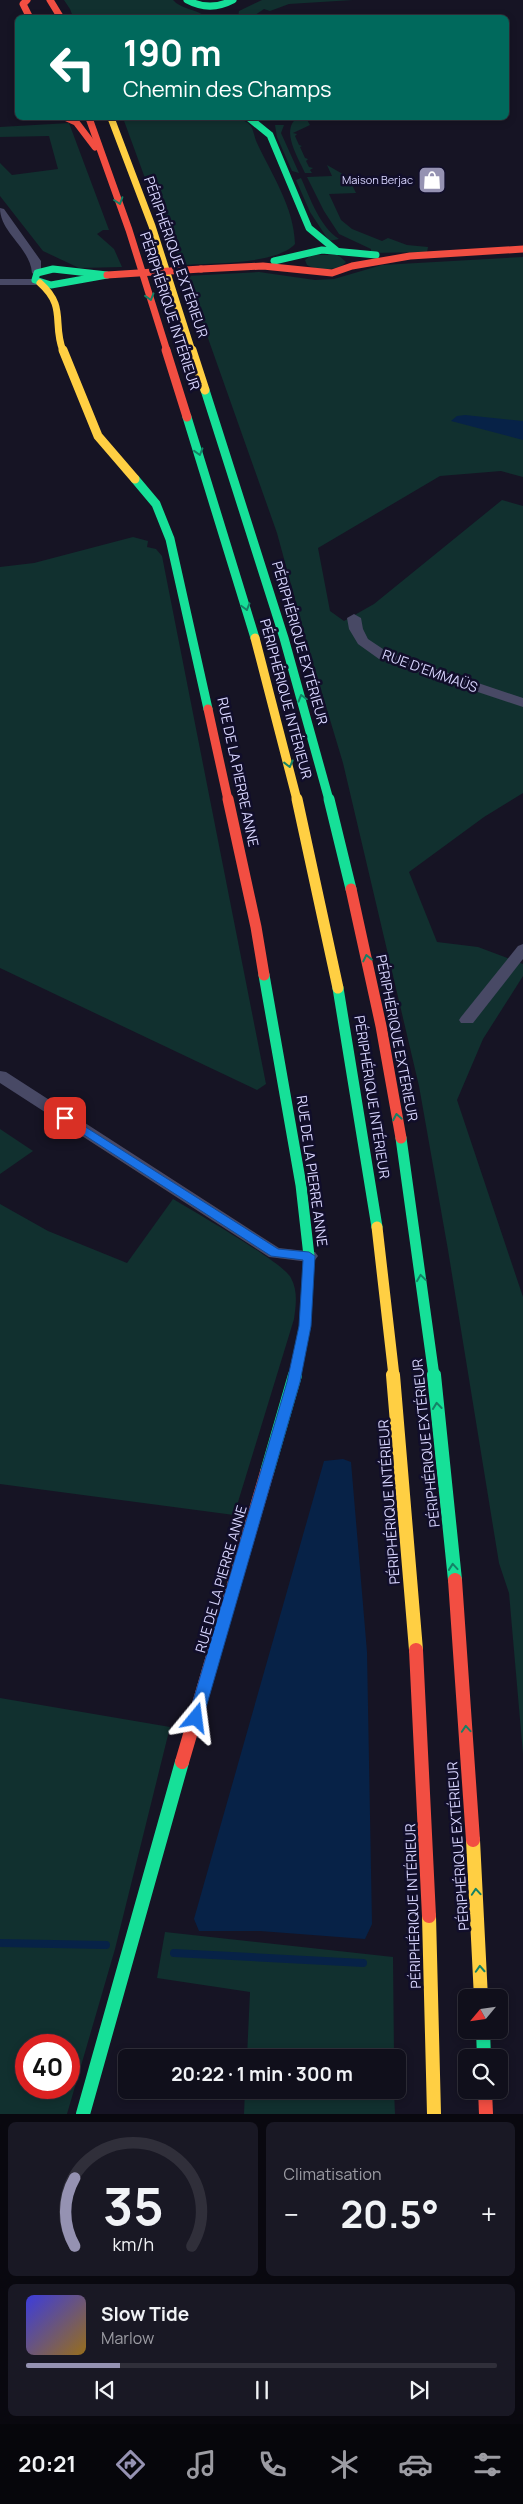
<!DOCTYPE html>
<html lang="fr">
<meta charset="utf-8">
<style>
body{margin:0;font-family:Manrope,sans-serif;background:#191824;color:#f1f3f6;height:100vh;display:flex;flex-direction:column;font-size:19px;white-space:nowrap}
*{box-sizing:border-box;margin:0}
p{font-size:16px;color:#9c9ca3}
.icon{flex:none;width:28px;height:28px;fill:none;stroke:currentColor;stroke-width:2;stroke-linecap:round;stroke-linejoin:round}
.map{position:relative;height:2114px;overflow:hidden}
.side{display:flex;flex-direction:column;gap:8px;padding:8px;background:#09080f;flex:1}
.side>*{flex:none}
.banner{position:absolute;left:15px;top:15px;width:494px;height:105px;border-radius:8px;box-shadow:0 2px 8px #0003,0 0 0 1px #302f3a;background:#00695c;color:#fff;overflow:hidden}
.needle{width:32px;rotate:241deg}
.tools{position:absolute;left:458px;top:1989px;display:grid;gap:10px}
.tools a{display:grid;place-items:center;width:50px;height:50px;border-radius:8px;background:#100f1b;box-shadow:0 2px 8px #0003,0 0 0 1px #302f3a;font-size:25px}
.speed{position:absolute;left:15px;top:2034px;display:flex;gap:10px;font-size:25px;font-weight:700;text-align:center}
.speed>*{display:grid;place-content:center;width:65px;height:65px;border-radius:50%;background:#100f1b;box-shadow:0 2px 8px #0003,0 0 0 1px #302f3a;line-height:1}
.speed .limit{border:8px solid #d22;background:#fff;color:#111}
.pin{position:absolute;display:grid;place-items:center;width:42px;height:42px;color:#fff;margin:-21px;border-radius:10px;box-shadow:0 2px 8px #0006}
.me{position:absolute;width:55px;margin:-28px;rotate:16deg;stroke-linejoin:round;filter:drop-shadow(0 0 4px #0008)}
.turn{display:flex;align-items:center;gap:18px;height:105px;padding:0 25px;font-size:22px}
.turn .icon{width:65px;height:65px;stroke-width:2.5}
.turn b{display:block;font-size:35px;line-height:42px}
.big{font-size:38px;font-weight:700;line-height:1.1}
.side .tile{flex:1;display:flex;flex-direction:column;justify-content:center;gap:8px;min-width:0;padding:0 18px;border-radius:8px;background:#191824}
.side .dial{align-items:center;gap:0}
.dial svg{height:130px;overflow:visible;fill:none;stroke:#302f3a;stroke-width:7;stroke-linecap:round;text-anchor:middle}
.dial text{fill:#f1f3f6;stroke:none}
.song{display:flex;align-items:center;gap:15px}
.cover{width:60px;height:60px;border-radius:8px;background:linear-gradient(135deg,hsl(240 70% 55%),hsl(40 70% 35%))}
.played{height:5px;border-radius:2px;background:linear-gradient(90deg,#9592b2 20%,#302f3a 20%)}
.keys{display:flex;justify-content:space-around;direction:ltr}
.heat{display:flex;justify-content:space-between;align-items:center;font-size:28px;direction:ltr}
.side .tiles{flex:1;display:grid;gap:8px;grid-template-columns:1fr 1fr}
.tile:last-child{grid-column:span 2}
.trip{position:absolute;left:118px;top:2049px;width:288px;height:50px;border-radius:8px;background:#100f1b;box-shadow:0 2px 8px #0003,0 0 0 1px #302f3a;font-weight:700;line-height:50px;text-align:center}
.tab-bar{display:flex;height:80px;justify-content:space-around;align-items:center;background:#06060b;color:#9c9ca3}
.tab-bar .icon{width:35px;height:35px}
.tab-bar .selected{color:#9592b2}
.tab-bar b{font-size:22px;color:#f1f3f6}
.map>svg:first-child{display:block}
</style>
<div class="map">
<svg width="523" height="2114" viewBox="0 0 523 2114">
<rect width="100%" height="100%" fill="#161424"/>
<g fill="#11302f" fill-rule="evenodd">
<path d="M64,0H173C180,9 197,9 206,17H73L70,9Z"/>
<path d="M262,0H353L289,4L270,11L264,9L252,17H238L239,11Z"/>
<path d="M123,118H232C239,119 245,120 250,125C254,130 254,137 257,143C272,175 294,207 295,244C276,265 209,263 181,265L177,256L176,242L168,241Z"/>
<path d="M297,118H306L310,125L293,133L297,134L295,136L299,145L302,146L300,147L305,158L308,159L306,161L309,167L313,168L310,170L312,173H305C299,159 280,130 297,118Z"/>
<path d="M69,123L109,230H103L97,234L114,249L122,267L79,268L43,251L0,196V163L12,175L58,169L49,136L0,137V127Z"/>
<path d="M275,125H284L281,133L299,173L292,171L277,137Z"/>
<path d="M327,165L348,177L356,193L329,194L341,220L352,229L382,241L388,238L407,245L428,247L427,252L371,253V249L339,234L324,211L307,177L332,176Z"/>
<path d="M301,178C310,198 320,227 339,239L329,241L310,212L296,180Z"/>
<path d="M311,255H338L346,262C339,271 317,271 307,265L305,260Z"/>
<path d="M523,257V477L501,471L440,476L318,548L330,611L344,621L374,604L502,500L523,506V793L484,817L409,872L437,942L478,947L523,964V976L483,1039L457,1100L523,1297V1754L509,1593L499,1563L448,1250L419,1086L343,763L307,643L277,533L186,276L259,272L315,280L334,279L382,265Z"/>
<path d="M133,537L148,541L147,547L156,549L162,556L266,1084L257,1090L0,968V567L34,563Z"/>
<path d="M0,1129L33,1151L0,1174Z"/>
<path d="M173,1199C193,1211 284,1263 291,1278C298,1291 296,1305 294,1319L234,1515L0,1484V1204L48,1231L127,1263Z"/>
<path d="M0,1698L170,1727L115,1949L67,2114H0ZM26,2045H69V2088H26Z"/>
<path d="M165,1932L393,1957L394,2057H247L250,1992L157,1978Z"/>
<path d="M245,2090H394L395,2114H244Z"/>
</g>
<g fill="#072247">
<path d="M465,415L523,421V440L451,421L457,416Z"/>
<path d="M343,1459L351,1462L367,1652L372,1924L365,1939L260,1931H199L194,1919L324,1461Z"/>
</g>
<g fill="none" stroke-linecap="round" stroke-linejoin="round">
<g stroke="#072247" stroke-width="8">
<path d="M0,1943L106,1945"/>
<path d="M174,1953L363,1963"/>
</g>
<g fill="#484965" fill-rule="evenodd">
<path d="M0,208L4,209L41,261V275L37,276L32,273C30,247 0,233 0,208Z"/>
<path d="M0,279H38L43,282L38,285H0Z"/>
<path d="M354,614L361,618L363,629L368,639L389,653L523,698V707L379,659L358,644L349,629L347,618Z"/>
<path d="M523,944V959L473,1023H461L459,1020L461,1017L518,946Z"/>
<path d="M0,1071L6,1072L279,1248L315,1252L318,1256L315,1260L309,1262L269,1257L0,1083Z"/>
</g>
<g stroke="#16e098" stroke-width="7">
<path d="M187,0C202,8 218,8 233,0"/>
<path d="M249,118L270,135L309,228L337,251"/>
<path d="M274,261L322,250L376,255"/>
<path d="M53,269L107,275L51,285L35,280L37,273Z"/>
</g>
<g stroke="#16e098" stroke-width="9">
<path d="M205,390L284,638L329,800"/>
<path d="M187,417L255,638"/>
<path d="M135,479L156,504L170,539L208,709"/>
</g>
<g stroke="#16e098" stroke-width="11">
<path d="M329,799L351,889"/>
<path d="M264,975L301,1185L309,1256L305,1326L295,1376"/>
<path d="M338,988L377,1227"/>
<path d="M401,1138L434,1376"/>
</g>
<g stroke="#16e098" stroke-width="14">
<path d="M434,1375L455,1580"/>
<path d="M267,1472L295,1375"/>
<path d="M483,2030L484,2058"/>
<path d="M83,2114L182,1762"/>
</g>
<g stroke="#ffcf43" stroke-width="7">
<path d="M111,118L152,226L192,351"/>
<path d="M40,283C67,307 52,323 63,351"/>
</g>
<g stroke="#ffcf43" stroke-width="9">
<path d="M63,350L98,436L135,479"/>
<path d="M192,350L205,390"/>
<path d="M255,638L297,800"/>
</g>
<g stroke="#ffcf43" stroke-width="11">
<path d="M297,799L338,988"/>
<path d="M377,1227L394,1376"/>
</g>
<g stroke="#ffcf43" stroke-width="14">
<path d="M393,1375L416,1650"/>
<path d="M473,1840L481,1998"/>
<path d="M429,1916L434,2114"/>
</g>
<g stroke="#f24e42" stroke-width="7">
<path d="M27,0L23,4L30,18"/>
<path d="M50,0L61,18"/>
<path d="M67,118L76,122L95,147"/>
<path d="M89,118L129,230L167,351"/>
<path d="M201,269L263,266L332,273L352,266L410,256L523,249"/>
</g>
<g stroke="#f24e42" stroke-width="9">
<path d="M166,350L187,417"/>
<path d="M208,709L228,800"/>
</g>
<g stroke="#f24e42" stroke-width="11">
<path d="M228,799L256,927L264,975"/>
<path d="M351,889L381,1026L401,1138"/>
</g>
<g stroke="#f24e42" stroke-width="14">
<path d="M455,1580L473,1840"/>
<path d="M416,1650L429,1916"/>
<path d="M182,1762L267,1472"/>
<path d="M485,2090L486,2114"/>
</g>
<path stroke="#f24e42" stroke-width="7" d="M107,275L201,269"/>
</g>
<defs><path id="oneway-chevron" d="M-2-3.5L2.5 0L-2 3.5" fill="none" stroke-width="1.6" stroke-linecap="round" stroke-linejoin="round" transform="scale(1.25)"/></defs>
<g stroke="#148266">
<use href="#oneway-chevron" transform="translate(119 201) rotate(72)"/>
<use href="#oneway-chevron" transform="translate(150 297) rotate(73)"/>
<use href="#oneway-chevron" transform="translate(199 452) rotate(73)"/>
<use href="#oneway-chevron" transform="translate(246 607) rotate(74)"/>
<use href="#oneway-chevron" transform="translate(302 698) rotate(-106)"/>
<use href="#oneway-chevron" transform="translate(289 764) rotate(76)"/>
<use href="#oneway-chevron" transform="translate(367 958) rotate(-102)"/>
<use href="#oneway-chevron" transform="translate(397 1117) rotate(-100)"/>
<use href="#oneway-chevron" transform="translate(421 1278) rotate(-98)"/>
<use href="#oneway-chevron" transform="translate(437 1406) rotate(-96)"/>
<use href="#oneway-chevron" transform="translate(453 1567) rotate(-95)"/>
<use href="#oneway-chevron" transform="translate(466 1729) rotate(-94)"/>
<use href="#oneway-chevron" transform="translate(476 1892) rotate(-94)"/>
<use href="#oneway-chevron" transform="translate(480 1969) rotate(-93)"/>
</g>
<path fill="#1a73e8" stroke="#114b97" d="M65,1114L278,1249L309,1252L315,1256L311,1326L300,1382L203,1718L201,1722H191L188,1718L287,1382L299,1326L303,1260L271,1256L61,1120V1115Z"/>
<defs>
<symbol id="shop-square" viewBox="-11 -11 22 22"><rect x="-9" y="-9" width="18" height="18" rx="4" fill="#9592b2" stroke="#110e2a"/><path d="M-5-2.5h2.3a2.7 3.5 0 0 1 5.4 0H5L5.5 6h-11ZM-1.5-2.5h3a1.5 2.3 0 0 0-3 0Z" fill="#fff"/></symbol>
</defs>
<g fill-rule="evenodd">
<use href="#shop-square" x="416" y="164" width="32" height="32"/>
</g>
<g text-anchor="middle" stroke-width="5" stroke-linejoin="round" paint-order="stroke">
<g font-size="11" fill="#d9d6ff" stroke="#110e2a" text-anchor="end">
<text x="413" y="184">Maison Berjac</text>
</g>
<g font-size="14" fill="#d9d6ff" stroke="#110e2a">
<text transform="translate(176 257) rotate(71)" y="5">PÉRIPHÉRIQUE EXTÉRIEUR</text>
<text transform="translate(170 311) rotate(72)" y="5">PÉRIPHÉRIQUE INTÉRIEUR</text>
<text transform="translate(300 643) rotate(74)" y="5">PÉRIPHÉRIQUE EXTÉRIEUR</text>
<text transform="translate(430 671) rotate(20)" y="5">RUE D'EMMAÜS</text>
<text transform="translate(286 699) rotate(75)" y="5">PÉRIPHÉRIQUE INTÉRIEUR</text>
<text transform="translate(238 772) rotate(78)" y="5">RUE DE LA PIERRE ANNE</text>
<text transform="translate(397 1038) rotate(79)" y="5">PÉRIPHÉRIQUE EXTÉRIEUR</text>
<text transform="translate(372 1097) rotate(81)" y="5">PÉRIPHÉRIQUE INTÉRIEUR</text>
<text transform="translate(312 1171) rotate(82)" y="5">RUE DE LA PIERRE ANNE</text>
<text transform="translate(426 1443) rotate(-96)" y="5">PÉRIPHÉRIQUE EXTÉRIEUR</text>
<text transform="translate(389 1502) rotate(-94)" y="5">PÉRIPHÉRIQUE INTÉRIEUR</text>
<text transform="translate(221 1579) rotate(-74)" y="5">RUE DE LA PIERRE ANNE</text>
<text transform="translate(458 1846) rotate(-94)" y="5">PÉRIPHÉRIQUE EXTÉRIEUR</text>
<text transform="translate(413 1906) rotate(-92)" y="5">PÉRIPHÉRIQUE INTÉRIEUR</text>
</g>
</g>
</svg>
<div class="tools">
<a><svg class="needle" viewBox="-14 -14 28 28"><path d="M0-13l5 13h-10z" fill="#e53935"/><path d="M0 13l5-13h-10z" fill="#9c9ca3"/></svg></a>
<a><svg class="icon" aria-label="search" viewBox="0 0 24 24"><circle cx="10" cy="10" r="6"/><path d="M15 15l6 6"/></svg></a>
</div>
<div class="speed"><div class="limit">40</div></div>
<div class="pin" style="left:65px;top:1118px;background:#d93025"><svg class="icon" aria-label="arrive" viewBox="0 0 24 24"><path d="M6 21V4h12l-3 4 3 4H6"/></svg></div>
<svg class="me" style="left:196px;top:1718px" viewBox="-20 -20 40 40"><path d="M0-17L14 15 0 8-14 15z" fill="#1a73e8" stroke="#fff" stroke-width="4"/></svg>
<div class="trip">20:22 · 1 min · 300 m</div>
<div class="banner">
<div class="turn"><svg class="icon" aria-label="left" viewBox="0 0 24 24"><path d="M17 20v-9H6M10 6l-5 5 5 5"/></svg><div><b>190 m</b>Chemin des Champs</div></div>
</div>
</div>
<section class="side">
<div class="tiles">
<div class="tile dial"><svg viewBox="0 0 100 80">
<path d="M14 69A42 42 0 1 1 86 69"/>
<path d="M14 69A42 42 0 0 1 14 27" stroke="#9592b2"/>
<text x="50" y="56" font-size="32" font-weight="700">35</text>
<text x="50" y="72" font-size="11">km/h</text>
</svg></div>
<div class="tile"><p>Climatisation</p>
<div class="heat"><a>−</a><b class="big">20.5°</b><a>+</a></div>
</div>
<div class="tile">
<div class="song"><i class="cover"></i><div><b>Slow Tide</b><p>Marlow</p></div></div>
<div class="played"></div>
<div class="keys"><svg class="icon" aria-label="previous" viewBox="0 0 24 24"><path d="M18 5L8 12l10 7zM5 5v14"/></svg><svg class="icon" aria-label="pause" viewBox="0 0 24 24"><path d="M8 5v14M16 5v14"/></svg><svg class="icon" aria-label="next" viewBox="0 0 24 24"><path d="M6 5l10 7-10 7zM19 5v14"/></svg></div>
</div>
</div>
</section>
<nav class="tab-bar">
<b>20:21</b>
<svg class="icon selected" aria-label="directions" viewBox="0 0 24 24"><path d="M12 3l9 9-9 9-9-9zM9 14v-3h6M13 9l2 2-2 2"/></svg>
<svg class="icon" aria-label="music" viewBox="0 0 24 24"><path d="M9 18V5l10-2v13"/><circle cx="6" cy="18" r="3"/><circle cx="16" cy="16" r="3"/></svg>
<svg class="icon" aria-label="phone" viewBox="0 0 24 24"><path d="M5 4h4l2 5-3 2q2 4 5 5l2-3 5 2v4C11 20 4 13 5 4z"/></svg>
<svg class="icon" aria-label="climate" viewBox="0 0 24 24"><path d="M12 3v18M4 7l16 10M4 17L20 7"/></svg>
<svg class="icon" aria-label="car" viewBox="0 0 24 24"><path d="M5 17H2v-5l4-1 3-4h7l3 4 3 1v5h-3M9 17h6M6 11h13"/><circle cx="7" cy="17" r="2"/><circle cx="17" cy="17" r="2"/></svg>
<svg class="icon" aria-label="filters" viewBox="0 0 24 24"><path d="M4 7h16M4 17h16"/><circle cx="9" cy="7" r="2"/><circle cx="15" cy="17" r="2"/></svg>
</nav>
